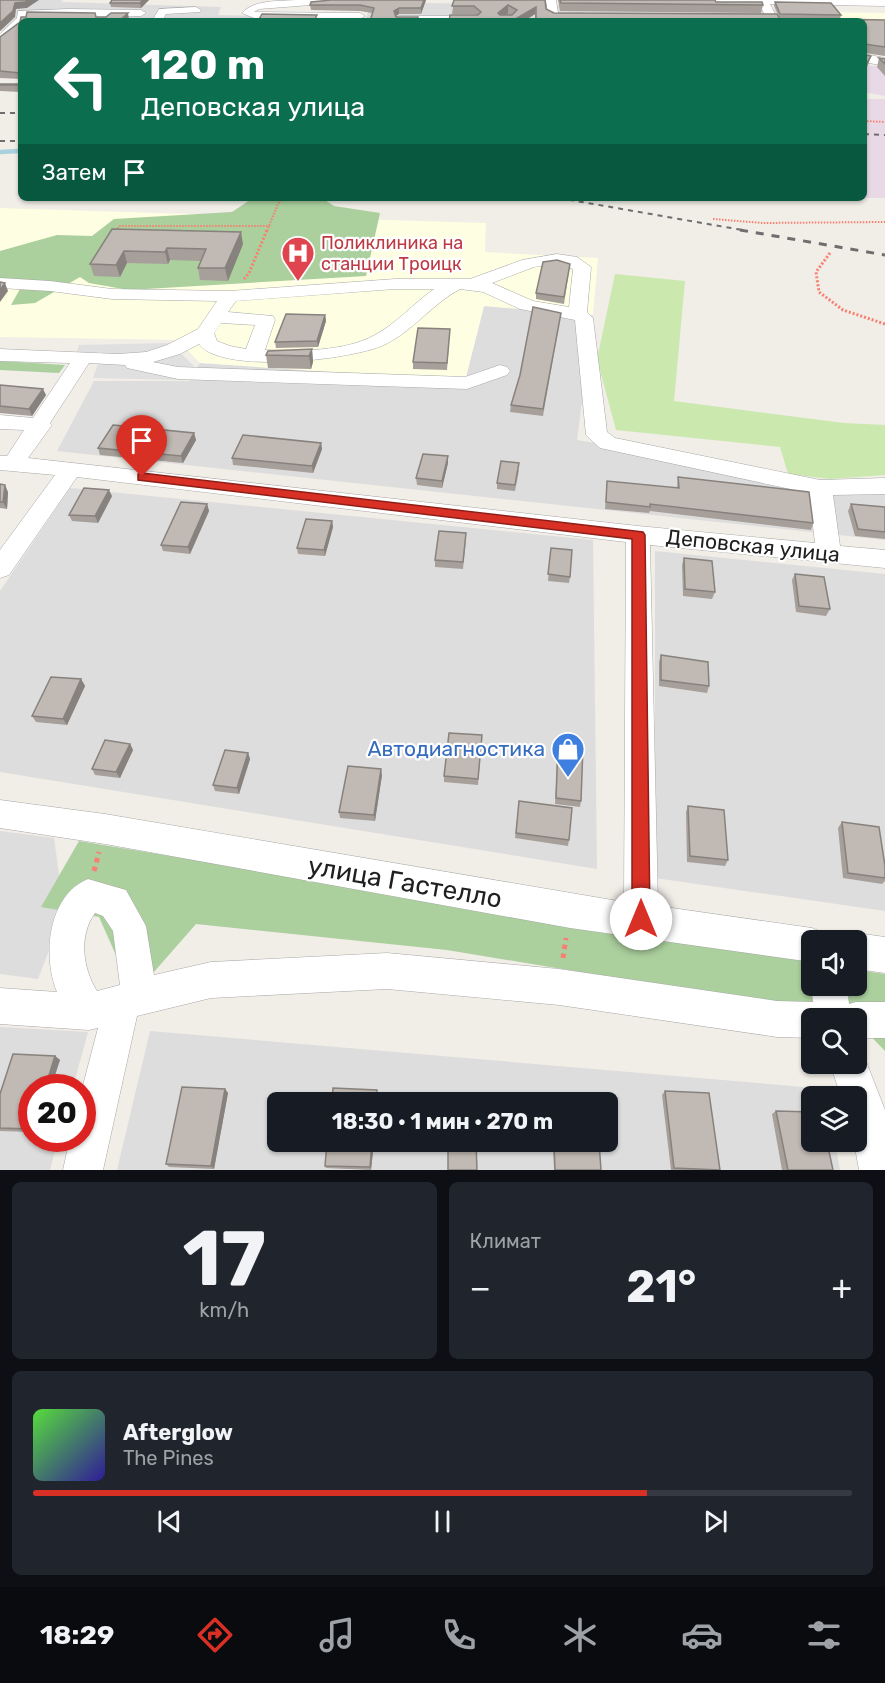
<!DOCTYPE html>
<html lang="ru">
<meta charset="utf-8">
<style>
body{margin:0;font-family:Rubik,sans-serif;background:#20242c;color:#f1f3f6;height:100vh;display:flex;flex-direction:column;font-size:22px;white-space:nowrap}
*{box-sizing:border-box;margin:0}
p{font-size:20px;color:#9ea1a6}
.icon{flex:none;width:33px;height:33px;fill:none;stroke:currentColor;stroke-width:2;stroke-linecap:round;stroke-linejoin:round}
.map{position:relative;height:1170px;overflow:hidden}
.panel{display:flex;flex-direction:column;gap:12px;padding:12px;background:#0d0f14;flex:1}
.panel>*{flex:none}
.guide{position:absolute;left:18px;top:18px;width:849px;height:183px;border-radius:9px;box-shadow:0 2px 4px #0004;background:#0b6e4f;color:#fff;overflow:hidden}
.tools{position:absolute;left:801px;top:930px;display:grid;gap:12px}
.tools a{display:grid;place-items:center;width:66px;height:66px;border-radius:9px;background:#171b24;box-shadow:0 2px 4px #0004;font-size:30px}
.speed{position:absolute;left:18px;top:1074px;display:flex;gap:12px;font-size:30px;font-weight:700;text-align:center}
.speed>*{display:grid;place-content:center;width:78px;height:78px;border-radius:50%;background:#171b24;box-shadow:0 2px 4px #0004;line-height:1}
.speed .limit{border:9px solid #d22;background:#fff;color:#111}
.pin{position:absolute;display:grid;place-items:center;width:51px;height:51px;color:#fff;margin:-62px -26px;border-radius:50% 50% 50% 0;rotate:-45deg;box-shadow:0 0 6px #0007}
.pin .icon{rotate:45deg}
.me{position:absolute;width:66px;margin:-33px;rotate:0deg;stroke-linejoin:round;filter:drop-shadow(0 0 4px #0008)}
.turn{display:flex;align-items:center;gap:21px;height:126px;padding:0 24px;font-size:27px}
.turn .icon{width:78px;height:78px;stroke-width:2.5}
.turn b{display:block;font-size:42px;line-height:51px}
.then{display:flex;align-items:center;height:57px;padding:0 24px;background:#0003;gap:12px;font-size:22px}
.big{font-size:45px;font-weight:700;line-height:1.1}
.panel .tile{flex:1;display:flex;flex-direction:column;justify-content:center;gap:9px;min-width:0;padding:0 21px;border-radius:9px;background:#20242c}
.panel .dial{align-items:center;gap:0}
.dial b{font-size:78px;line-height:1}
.song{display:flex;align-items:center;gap:18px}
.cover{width:72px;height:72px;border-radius:9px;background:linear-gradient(135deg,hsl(110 70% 55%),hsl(250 70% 35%))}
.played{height:6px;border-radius:3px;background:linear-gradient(90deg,#d93025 75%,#363941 75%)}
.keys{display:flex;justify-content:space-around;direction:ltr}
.heat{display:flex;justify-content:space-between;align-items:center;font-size:33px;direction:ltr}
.panel .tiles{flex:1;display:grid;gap:12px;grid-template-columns:1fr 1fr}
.tile:last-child{grid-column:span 2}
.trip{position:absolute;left:267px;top:1092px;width:351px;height:60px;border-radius:9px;background:#171b24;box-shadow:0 2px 4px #0004;font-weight:700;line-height:60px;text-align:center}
.tab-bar{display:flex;height:96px;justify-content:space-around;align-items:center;background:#090b0e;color:#9ea1a6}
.tab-bar .icon{width:42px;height:42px}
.tab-bar .active{color:#d93025}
.tab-bar b{font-size:27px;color:#f1f3f6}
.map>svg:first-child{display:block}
</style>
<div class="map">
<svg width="885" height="1170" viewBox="0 0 885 1170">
<rect width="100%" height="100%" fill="#f1ede7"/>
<g fill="#dedddd" fill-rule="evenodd">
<path d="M0,0H63L61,2L221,7L218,15L349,18L346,21H21V32L0,31Z"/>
<path d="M372,2L775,9L783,21H365Z"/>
<path d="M484,306L593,315L577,440L830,482L885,479V540L57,451L94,381H189L200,363L465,381Z"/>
<path d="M70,488L593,540L597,869L0,772V591Z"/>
<path d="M655,551L885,574V911L655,878Z"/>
<path d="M0,831L54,838L64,911L38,979L0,974Z"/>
<path d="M0,1027L88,1032L73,1087L32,1088V1138L58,1139L50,1170H0Z"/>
<path d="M150,1031L827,1089L828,1096H812V1142H835L840,1170H117ZM278,1102H608V1142H278Z"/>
</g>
<g fill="#e9d9e6">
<path d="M864,65L885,67V96L864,92Z"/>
<rect x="864" y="99" width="21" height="99"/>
</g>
<g fill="#fefee2">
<path d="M785,11L885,13V49L864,21H792Z"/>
<path d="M0,208L486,223L485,252L598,258L593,315L484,306L465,381L200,363L177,340L0,337Z"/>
</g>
<path fill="#cbe9af" d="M615,274L685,281L674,401L844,423L885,425V475L830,479L788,474L780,447L616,430L597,359Z"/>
<g fill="#abcf9d">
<path d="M253,198H322L334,206L380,213L366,276L129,290L89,283L80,277L35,303L11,305L20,289L0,286V251L57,235L92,236L114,219L232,212Z"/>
<path d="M0,361L65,365L59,373L0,370Z"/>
<path d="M79,841L811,962L812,986H856L857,970L885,974V1051L857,1022L856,1018L851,1017L447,950L196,924L153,973L123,971L99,917L41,907Z"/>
</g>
<path fill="#e0e0e0" d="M170,343L194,366L184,380L93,378L102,352H77L79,345Z"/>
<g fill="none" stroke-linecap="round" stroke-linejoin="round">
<path stroke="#a9d1dd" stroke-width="4.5" d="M0,152L20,151"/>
<defs>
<g id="minor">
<path d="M297,0H342L337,3L259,9L254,12L360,13L365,16L360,19L254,18L242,13C253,0 279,1 297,0Z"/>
<path d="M546,0H556L558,13H584L589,16L584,19L549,18Z"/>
<path d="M685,0H885V6L770,4L777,18L776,20L740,21L736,18L737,16L765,15L759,4L690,3Z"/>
<path d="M196,7L201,10L200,12L166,14L162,21H152L159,9Z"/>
<path d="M69,9L141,10L146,13L141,16L111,17L108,21H98L101,17L27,16L26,21H21V26L0,43V34L17,18L18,11Z"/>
<path d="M400,16H474L479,19L478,21H396V17Z"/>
<path d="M864,54L885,58V66L864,62Z"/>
<path d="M557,254L577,257L591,267L587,312L593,318L607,432L615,438L820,480L885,478V494L833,495L840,546L885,550V568L650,545L658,906L812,928L824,933L828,940H812V962L570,928L105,844L0,828V800L105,814L624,902L626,542L77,477L9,575L0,578V550L55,475L0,470V456H7L24,430L0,429V415L33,418L70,363L0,361V349L118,354L146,352L167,345L198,329L217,301L112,299L50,291L0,288V278L50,281L112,289L230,291L395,279H470L522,260ZM557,264L573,269L569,307L533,301L492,283L534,267ZM395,289H434C414,303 397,323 375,335C344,352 300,351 265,350L275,320L273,316L228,312L236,301ZM460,289L483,292L520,309L575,320L586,435L600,448L809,493L815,543L638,526L28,458L52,425L50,423L89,363L125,365L127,368L178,379L467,389L507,375L510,371L507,367L500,365L465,377L178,367L153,362L180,354L199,344C221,375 355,360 386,344C414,330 432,304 460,289ZM221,323L255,325L246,349L230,346L217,341L214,333Z"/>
<path d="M88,879L126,890L146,926L154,975L211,962L387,953L559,969L777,1001L813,1002L811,986L812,985L847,986L849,1004L856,1002H885V1038H856V1018H812V1038L777,1037L559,1005L387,989L211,998L137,1016L103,1170H63L70,1138H82V1089L98,1028L89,1030L0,1024V988L57,992C42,956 48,895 88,879ZM95,913L103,916L113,931L120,985L97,991C83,969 78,936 95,913Z"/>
<path d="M856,933L885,937V973L856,969V940H843Z"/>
<path d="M856,1048L862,1051L885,1110V1170H859L854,1142H856V1096H841L830,1064H856Z"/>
</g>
</defs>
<use href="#minor" stroke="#a7a7a7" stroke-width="1"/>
<g stroke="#f78072" stroke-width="2" stroke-dasharray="1.5 1.5" stroke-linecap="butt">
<path d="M864,121L885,122"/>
<path d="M713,219L763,223L885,222"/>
<path d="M116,231L119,226H270"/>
<path d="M267,231L278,204L283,198"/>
</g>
<g stroke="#f78072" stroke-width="3" stroke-dasharray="2 2" stroke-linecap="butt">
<path d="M116,232L117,230"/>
<path d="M830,253L816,272L819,292L843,310L885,324"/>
<path d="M244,279L249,273L267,230"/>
</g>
<g stroke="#f78072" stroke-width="5" stroke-dasharray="4.5 4.5" stroke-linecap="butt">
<path d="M94,871L99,852"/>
<path d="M563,958L566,938"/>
</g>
<use href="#minor" fill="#fff" fill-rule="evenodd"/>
<g stroke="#6e6e6e" stroke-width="2" stroke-dasharray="5 5" stroke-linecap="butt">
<path d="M0,113H21"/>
<path d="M864,134L885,135"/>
<path d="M0,141H21"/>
<path d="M559,198L748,231"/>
</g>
<path stroke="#6e6e6e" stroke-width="3" stroke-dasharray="8 8" stroke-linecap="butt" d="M740,230L885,255"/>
</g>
<g fill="#a69f9a">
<path d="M149,0L141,8L111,7L110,3Z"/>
<path d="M331,0H426L421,14H399L395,16L396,17L360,11L311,10L310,5Z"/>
<path d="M454,0L546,9L554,13L779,17L774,6L775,2L841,15L840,19L885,20V56L865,53V55L871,56L868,65L864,72V21H830L831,20L779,18L781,21H535V14L524,21L476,15L474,14H452Z"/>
<path d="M558,0H715L716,2L763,5L761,13L560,11Z"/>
<path d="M96,17L129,19L21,79L0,78V37Z"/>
<path d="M879,58L885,59V76L877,67Z"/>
<path d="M21,82V92L0,91V84H19Z"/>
<path d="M112,229L243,244L228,281L200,280L198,268L201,261L170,260L168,264L127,263L120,277L94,276L90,264Z"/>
<path d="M570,264L564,304L536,299V293Z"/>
<path d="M325,315L326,321L318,347L276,348L275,342Z"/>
<path d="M560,319L543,416L510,412L511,405Z"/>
<path d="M450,329L447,370L413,369V362Z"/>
<path d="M312,349L313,362L311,369L268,368L266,355Z"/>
<path d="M0,385L46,395L32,416L0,413Z"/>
<path d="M194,433L196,440L183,463L100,455L98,448Z"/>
<path d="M321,443L322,449L313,473L233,465L232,458Z"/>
<path d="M448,463L442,488L417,485L416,478Z"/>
<path d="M519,470L515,491L497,489V483Z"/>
<path d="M678,477L813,523L811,530L650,511L649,513L605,509L607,481L677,488Z"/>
<path d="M0,484L8,492L7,509L0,508Z"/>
<path d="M112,496L98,523L72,521L69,515Z"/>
<path d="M207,504L209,511L190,554L163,551L161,545Z"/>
<path d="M851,504L885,507V539L855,536L848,511Z"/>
<path d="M332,521L333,527L325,556L298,554L297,548Z"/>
<path d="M466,539L463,569L435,567V560Z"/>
<path d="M551,548L570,577L569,583L548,581Z"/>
<path d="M684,558L715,592L712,599L683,596L682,565Z"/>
<path d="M795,574L830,609L826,616L796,612L792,580Z"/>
<path d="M661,655L709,686L707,693L659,686V662Z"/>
<path d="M81,679L85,686L67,725L36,722L32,716Z"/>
<path d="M482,735L478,785L444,782V776Z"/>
<path d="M558,743L581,801L580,807L555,804Z"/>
<path d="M130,744L133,750L120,778L95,775L92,769Z"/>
<path d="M248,753L250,759L239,794L215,791L213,785Z"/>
<path d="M382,775L375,821L340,818L339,812Z"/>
<path d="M519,801L569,840L568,846L515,838Z"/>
<path d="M688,806L728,860L725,866L687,862L686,812Z"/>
<path d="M842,822L885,866V881L882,884L843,878L838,828Z"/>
<path d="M55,1056L60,1060L32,1088V1132L0,1131V1094Z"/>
<path d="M225,1089L228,1093L214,1169L169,1167L166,1164Z"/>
<path d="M665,1091L720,1170H671L662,1095Z"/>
<path d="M776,1111L833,1170H782L772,1114Z"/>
<path d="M374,1142L371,1170L326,1168L325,1166Z"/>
<path d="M553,1142H599L601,1170H554Z"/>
</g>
<g fill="#87827d">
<path d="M29,0H39L27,8L16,9L15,17L0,31V23L15,3Z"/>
<path d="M143,0H149L141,8L140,3Z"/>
<path d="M424,0H426L421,14V8Z"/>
<path d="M508,5V13L498,21V13Z"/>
<path d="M536,7L535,14L524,21H512Z"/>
<path d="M399,8V14L394,17V11Z"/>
<path d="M128,13L129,19L127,21H119Z"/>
<path d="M241,232L243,244L228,281L225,268Z"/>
<path d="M167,248L170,260L168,264L165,252Z"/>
<path d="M124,251L127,263L120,277L116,265Z"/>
<path d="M5,283L8,291L0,302V290Z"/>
<path d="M325,315L326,321L318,347L317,341Z"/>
<path d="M312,349L313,362L311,369L309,356Z"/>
<path d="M43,389L46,395L32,416L29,409Z"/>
<path d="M194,433L196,440L183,463L181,456Z"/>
<path d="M321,443L322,449L313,473L312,466Z"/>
<path d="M448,456V463L442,488V481Z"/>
<path d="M5,485L8,492L7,509L3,502Z"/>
<path d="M109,490L112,496L98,523L95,516Z"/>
<path d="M207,504L209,511L190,554L188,547Z"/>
<path d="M332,521L333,527L325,556L324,550Z"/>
<path d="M81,679L85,686L67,725L63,719Z"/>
<path d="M130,744L133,750L120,778L116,772Z"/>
<path d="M248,753L250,759L239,794L237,788Z"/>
<path d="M381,769L382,775L375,821L374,815Z"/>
<path d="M55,1056L60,1060L51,1088H45Z"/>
<path d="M225,1089L228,1093L214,1169L211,1166Z"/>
<path d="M372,1142H374L371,1170L370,1167Z"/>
</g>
<g fill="#c1b9b3" stroke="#87827d" stroke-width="1.5" fill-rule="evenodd">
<path d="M0,0H29L25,2L15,3L13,11L0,23Z"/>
<path d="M112,0H143L140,3H110Z"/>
<path d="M331,0H424L421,8H399L394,11L396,17H418L417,21H370L374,8L360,5H310L311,2Z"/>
<path d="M454,0H545L546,9L554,13L777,14L781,21H536V7L512,21H449L450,15H478L481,12L474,6H452ZM508,5L517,10L512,15H500L498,13Z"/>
<path d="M560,0H715L716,2H762L763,5L561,3Z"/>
<path d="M775,2L831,3L841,15L780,14Z"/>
<path d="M27,12L95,13L96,17H106L111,13H128L119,21H21V81L20,73L0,71V37L20,22L21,17H26Z"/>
<path d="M262,14L317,15L314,21H258Z"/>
<path d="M831,19L885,20V47L865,44V55L871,56L867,63H864V21H832Z"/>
<path d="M879,58L885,59V64Z"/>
<path d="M21,82V85H0V84H19Z"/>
<path d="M112,229L241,232L225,268H198L206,249L167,248L165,252L124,251L116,265L90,264Z"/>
<path d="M557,260L570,264L564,297L536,293L543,262Z"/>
<path d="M0,282L5,283L0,290Z"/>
<path d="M533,307L561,313L543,409L511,405L520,375Z"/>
<path d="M286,314L325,315L317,341L275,342Z"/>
<path d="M418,328L450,329L447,363L413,362Z"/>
<path d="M312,349L309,356L266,355L268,351Z"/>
<path d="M0,385L43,389L29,409L0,406Z"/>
<path d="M113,425L194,433L181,456L98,448Z"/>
<path d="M243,435L321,443L312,466L232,458Z"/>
<path d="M423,454L448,456L442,481L416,478Z"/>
<path d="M501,461L519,463L515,485L497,483Z"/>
<path d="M678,477L809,492L813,523L650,504V507L606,502L607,481L679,488Z"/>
<path d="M0,484L5,485L3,502H0Z"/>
<path d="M84,488L109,490L95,516L69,515Z"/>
<path d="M181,502L207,504L188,547L161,545Z"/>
<path d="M851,504L885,507V532L858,529Z"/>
<path d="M306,519L332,521L324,550L297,548Z"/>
<path d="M439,531L466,533L463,562L435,560Z"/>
<path d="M551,548L572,550L570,577L548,574Z"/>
<path d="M684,558L712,561L715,592L685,589Z"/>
<path d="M795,574L824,577L830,609L799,606Z"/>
<path d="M661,655L708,662L709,686L661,680Z"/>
<path d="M51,677L81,679L63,719L32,716Z"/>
<path d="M449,733L482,735L478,779L444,776Z"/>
<path d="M105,740L130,744L116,772L92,769Z"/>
<path d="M558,743L583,746L581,801L556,798Z"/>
<path d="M225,750L248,753L237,788L213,785Z"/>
<path d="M348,766L381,769L374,815L339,812Z"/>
<path d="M519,801L572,808L569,840L516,833Z"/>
<path d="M688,806L724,810L728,860L690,856Z"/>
<path d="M842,822L879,827L885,866V878L848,873Z"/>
<path d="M13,1054L55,1056L45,1088H32V1129L0,1128V1094Z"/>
<path d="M182,1087L225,1089L211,1166L166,1164Z"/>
<path d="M333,1088L377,1090L376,1102H332Z"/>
<path d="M665,1091L709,1093L720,1170L674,1168Z"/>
<path d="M776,1111L812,1112V1142H827L833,1170H788Z"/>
<path d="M327,1142H372L370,1167L325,1166Z"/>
<path d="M448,1142H476L477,1170H448Z"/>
<path d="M554,1142H599L601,1170H555Z"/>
</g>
<path fill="#d93025" stroke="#8d1f18" stroke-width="1.5" d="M142,473L643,532L645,535L650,919L648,925L641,928L635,925L632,919V539L138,480V474Z"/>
<defs>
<symbol id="hospital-pin" viewBox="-11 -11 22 30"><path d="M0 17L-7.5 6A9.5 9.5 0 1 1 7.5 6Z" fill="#e0444e" stroke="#fff"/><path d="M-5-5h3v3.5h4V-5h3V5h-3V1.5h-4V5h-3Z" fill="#fff"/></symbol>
<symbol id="shop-pin" viewBox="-11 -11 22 30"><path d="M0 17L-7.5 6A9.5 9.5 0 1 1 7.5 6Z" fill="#3f7fe0" stroke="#fff"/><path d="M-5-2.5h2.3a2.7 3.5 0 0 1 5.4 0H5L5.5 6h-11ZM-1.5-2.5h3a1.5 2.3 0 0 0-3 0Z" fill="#fff"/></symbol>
</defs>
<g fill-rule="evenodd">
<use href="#hospital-pin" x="279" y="234" width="38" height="52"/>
<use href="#shop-pin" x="549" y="730" width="38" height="52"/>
</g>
<g text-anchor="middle" stroke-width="4.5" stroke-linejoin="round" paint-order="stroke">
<g font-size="18" fill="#be3a42" stroke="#fff" text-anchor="start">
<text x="321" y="249">Поликлиника на<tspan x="321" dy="21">станции Троицк</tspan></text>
</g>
<g font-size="21" fill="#202020" stroke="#fff">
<text transform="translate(753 546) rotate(6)" y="7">Деповская улица</text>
</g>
<g font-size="21" fill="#366cbe" stroke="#fff" text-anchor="end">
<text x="545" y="756">Автодиагностика</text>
</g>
<g font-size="26" fill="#202020" stroke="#fff">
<text transform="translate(405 882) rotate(10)" y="9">улица Гастелло</text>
</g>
</g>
</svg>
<div class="tools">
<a><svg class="icon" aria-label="sound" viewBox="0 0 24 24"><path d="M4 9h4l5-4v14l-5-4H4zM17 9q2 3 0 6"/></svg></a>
<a><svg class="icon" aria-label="search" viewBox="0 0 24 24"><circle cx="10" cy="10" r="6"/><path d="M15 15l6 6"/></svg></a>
<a><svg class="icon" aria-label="layers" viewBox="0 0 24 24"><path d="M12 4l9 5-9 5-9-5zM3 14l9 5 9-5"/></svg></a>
</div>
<div class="speed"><div class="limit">20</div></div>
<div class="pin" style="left:142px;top:477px;background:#d93025"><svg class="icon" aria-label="arrive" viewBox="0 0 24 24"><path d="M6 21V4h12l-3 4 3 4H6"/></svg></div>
<svg class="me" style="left:641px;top:919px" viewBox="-20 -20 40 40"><circle r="19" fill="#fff"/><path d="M0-13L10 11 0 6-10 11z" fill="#d93025"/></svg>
<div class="trip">18:30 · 1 мин · 270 m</div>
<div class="guide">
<div class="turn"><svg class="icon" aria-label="left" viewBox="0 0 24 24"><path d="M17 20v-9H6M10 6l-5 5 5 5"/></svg><div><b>120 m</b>Деповская улица</div></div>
<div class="then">Затем<svg class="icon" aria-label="arrive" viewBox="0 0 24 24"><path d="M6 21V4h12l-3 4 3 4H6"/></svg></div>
</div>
</div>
<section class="panel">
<div class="tiles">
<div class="tile dial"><b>17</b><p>km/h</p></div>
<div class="tile"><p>Климат</p>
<div class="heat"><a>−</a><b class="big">21°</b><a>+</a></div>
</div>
<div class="tile">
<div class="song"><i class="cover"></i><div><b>Afterglow</b><p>The Pines</p></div></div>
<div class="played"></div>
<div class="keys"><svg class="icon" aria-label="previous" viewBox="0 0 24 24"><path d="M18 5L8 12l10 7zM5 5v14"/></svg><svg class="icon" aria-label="pause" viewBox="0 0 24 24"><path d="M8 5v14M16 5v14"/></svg><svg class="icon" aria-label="next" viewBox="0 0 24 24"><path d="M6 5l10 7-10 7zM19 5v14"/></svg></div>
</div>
</div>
</section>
<nav class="tab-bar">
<b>18:29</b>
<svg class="icon active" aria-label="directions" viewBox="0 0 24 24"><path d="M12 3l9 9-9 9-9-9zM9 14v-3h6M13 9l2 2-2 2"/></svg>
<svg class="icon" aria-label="music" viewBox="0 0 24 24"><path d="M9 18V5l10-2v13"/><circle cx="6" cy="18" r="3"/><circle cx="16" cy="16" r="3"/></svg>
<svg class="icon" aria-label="phone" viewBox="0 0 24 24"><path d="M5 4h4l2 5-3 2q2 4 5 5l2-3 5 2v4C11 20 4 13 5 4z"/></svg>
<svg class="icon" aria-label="climate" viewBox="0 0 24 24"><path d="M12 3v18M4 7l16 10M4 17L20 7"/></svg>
<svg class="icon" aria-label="car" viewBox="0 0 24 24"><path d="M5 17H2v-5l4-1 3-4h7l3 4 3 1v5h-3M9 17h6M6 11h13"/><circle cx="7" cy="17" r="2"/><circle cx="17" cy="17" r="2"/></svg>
<svg class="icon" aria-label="filters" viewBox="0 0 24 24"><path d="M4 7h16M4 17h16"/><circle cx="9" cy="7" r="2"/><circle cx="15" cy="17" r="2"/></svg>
</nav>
